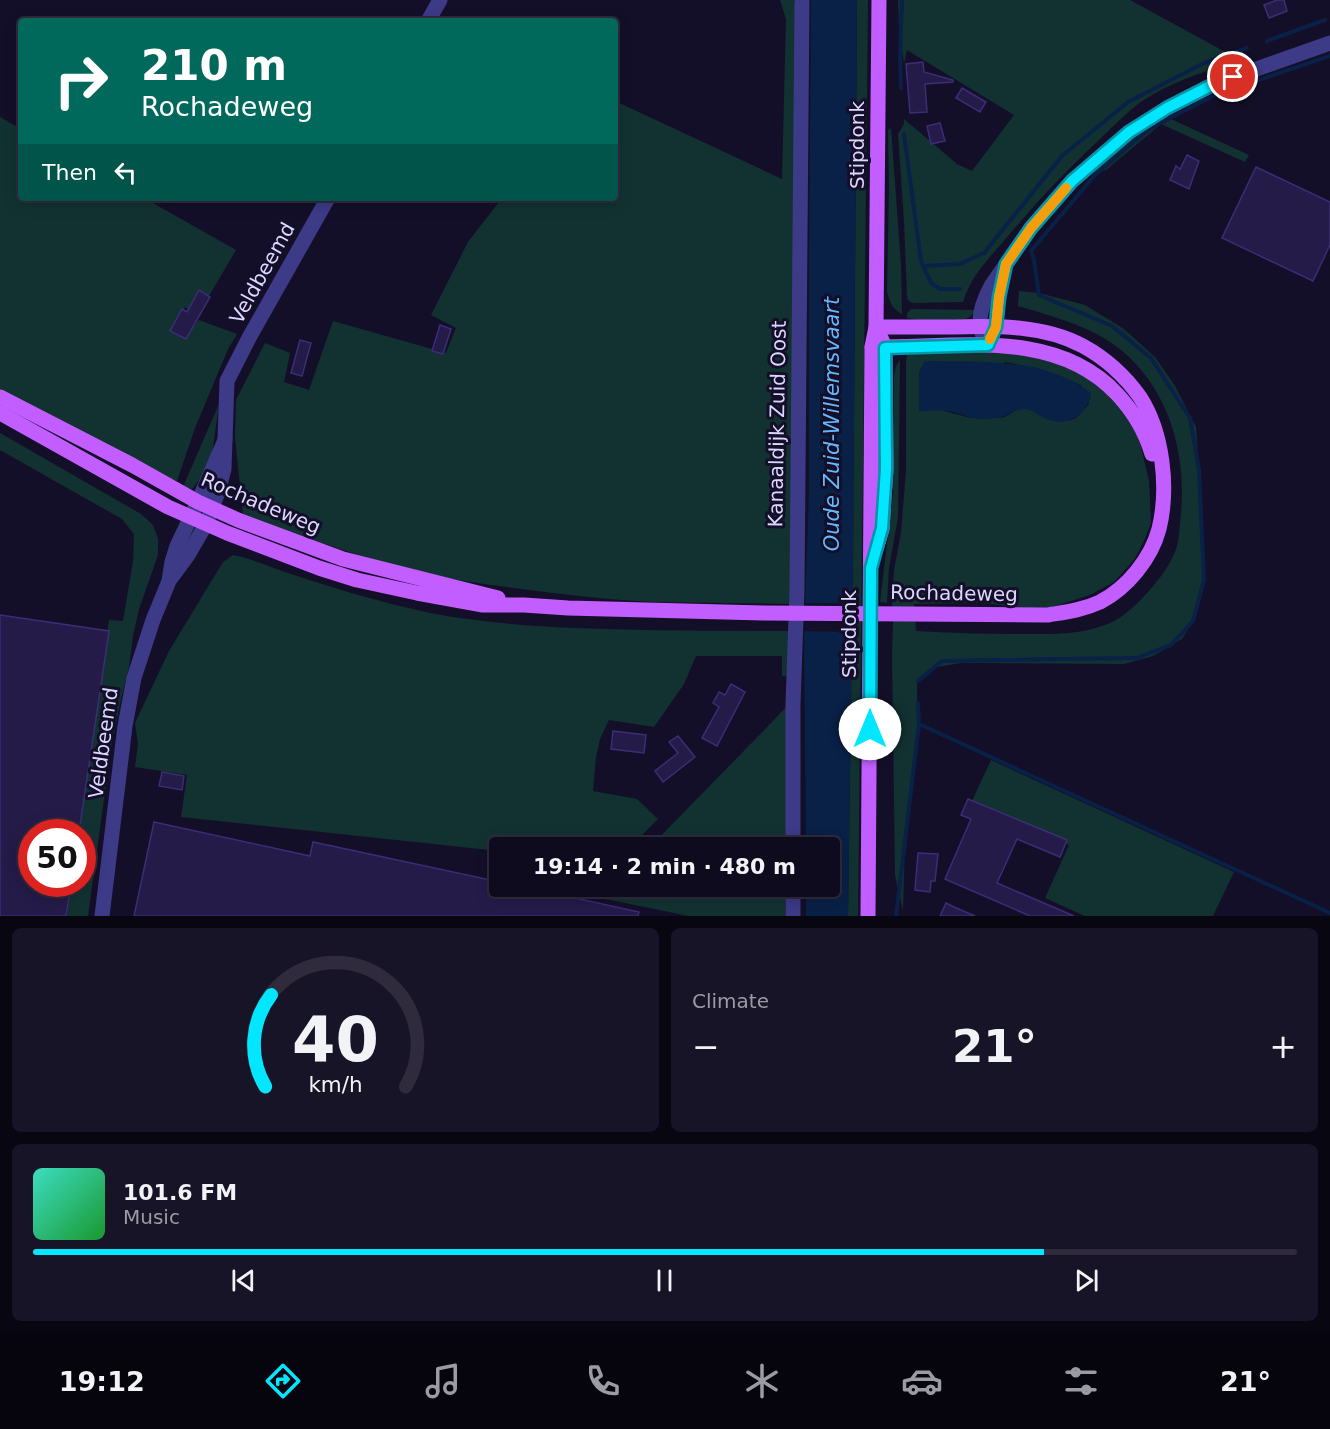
<!DOCTYPE html>
<meta charset="utf-8">
<style>
body{margin:0;font-family:"DejaVu Sans",sans-serif;background:#181427;color:#f1f3f6;height:100vh;display:flex;flex-direction:column;font-size:22px;white-space:nowrap}
*{box-sizing:border-box;margin:0}
p{font-size:20px;color:#9b9ba4}
.icon{flex:none;width:33px;height:33px;fill:none;stroke:currentColor;stroke-width:2;stroke-linecap:round;stroke-linejoin:round}
.map{position:relative;height:916px;overflow:hidden}
.sheet{display:flex;flex-direction:column;gap:12px;padding:12px;background:#080610;flex:1}
.sheet>*{flex:none}
.top-card{position:absolute;left:18px;top:18px;width:600px;height:183px;border-radius:6px;box-shadow:0 3px 15px #0003,0 0 0 2px #2f2b3c;background:#00695c;color:#fff;overflow:hidden}
.speed{position:absolute;left:18px;top:819px;display:flex;gap:12px;font-size:30px;font-weight:700;text-align:center}
.speed>*{display:grid;place-content:center;width:78px;height:78px;border-radius:50%;background:#0f0b1e;box-shadow:0 3px 15px #0003,0 0 0 2px #2f2b3c;line-height:1}
.speed .limit{border:9px solid #d22;background:#fff;color:#111}
.pin{position:absolute;display:grid;place-items:center;width:51px;height:51px;color:#fff;margin:-26px;border:3px solid #fff;border-radius:50%;box-shadow:0 2px 6px #0007}
.me{position:absolute;width:66px;margin:-33px;rotate:0deg;stroke-linejoin:round;filter:drop-shadow(0 0 4px #0008)}
.turn{display:flex;align-items:center;gap:21px;height:126px;padding:0 24px;font-size:27px}
.turn .icon{width:78px;height:78px;stroke-width:2.5}
.turn b{display:block;font-size:42px;line-height:51px}
.then{display:flex;align-items:center;height:57px;padding:0 24px;background:#0003;gap:12px;font-size:22px}
.big{font-size:45px;font-weight:600;line-height:1.1}
.sheet .tile{flex:1;display:flex;flex-direction:column;justify-content:center;gap:9px;min-width:0;padding:0 21px;border-radius:9px;background:#181427}
.sheet .dial{align-items:center;gap:0}
.dial svg{height:156px;overflow:visible;fill:none;stroke:#2f2b3c;stroke-width:7;stroke-linecap:round;text-anchor:middle}
.dial text{fill:#f1f3f6;stroke:none}
.song{display:flex;align-items:center;gap:18px}
.cover{width:72px;height:72px;border-radius:9px;background:linear-gradient(135deg,hsl(170 70% 55%),hsl(130 70% 35%))}
.played{height:6px;border-radius:3px;background:linear-gradient(90deg,#03e6ff 80%,#2f2b3c 80%)}
.keys{display:flex;justify-content:space-around;direction:ltr}
.heat{display:flex;justify-content:space-between;align-items:center;font-size:33px;direction:ltr}
.sheet .tiles{flex:1;display:grid;gap:12px;grid-template-columns:1fr 1fr}
.tile:last-child{grid-column:span 2}
.trip{position:absolute;left:489px;top:837px;width:351px;height:60px;border-radius:6px;background:#0f0b1e;box-shadow:0 3px 15px #0003,0 0 0 2px #2f2b3c;font-weight:600;line-height:60px;text-align:center}
.menu{display:flex;height:96px;justify-content:space-around;align-items:center;background:#06040c;color:#9b9ba4}
.menu .icon{width:42px;height:42px}
.menu .active{color:#03e6ff}
.menu b{font-size:27px;color:#f1f3f6}
.map>svg:first-child{display:block}
</style>
<div class="map">
<svg width="1330" height="916" viewBox="0 0 1330 916">
<rect width="100%" height="100%" fill="#140f28"/>
<g fill="#123231" fill-rule="evenodd">
<path d="M780,0H794L797,10L795,604C748,603 701,603 654,602C607,600 561,594 514,588C486,584 457,581 429,574C364,560 305,537 243,514L235,438L236,400L265,343L290,353L284,382L309,390L333,321L446,353L456,328L431,315L468,242L502,198H615V101L782,179L786,19Z"/>
<path d="M857,0H868L858,916H848L853,561Z"/>
<path d="M898,0H1130L1240,60C1210,70 1179,79 1152,95C1135,104 1120,120 1106,133C1072,165 1039,199 1009,235C991,256 971,275 963,302L912,303L908,300L907,296L904,221L898,134L904,124V119L957,164L972,171L1014,115L907,50L904,64L899,28Z"/>
<path d="M1160,114L1249,155L1245,162L1161,124L1106,170L1093,173L1115,152Z"/>
<path d="M0,117L21,129V198H144L236,250L209,296L200,290L192,303L189,311L185,307L173,328L186,336L199,320L237,334L228,349L195,428L177,481L150,470L0,391Z"/>
<path d="M891,128L901,265L902,314C892,309 890,302 887,292L889,189L888,130Z"/>
<path d="M1019,291L1039,293L1085,305L1124,329L1155,357L1175,386L1196,427L1204,545L1205,583L1196,616L1182,639L1153,656L1124,664L961,663L937,667L917,680V748L905,840L903,911L895,875L892,654L893,623L892,603L894,570L901,533L906,470V362L907,355L920,349L1028,354L1080,372L1112,397L1131,422L1140,443L1149,481L1151,523L1144,541L1134,560L1114,582L1090,595L1052,607L1030,608L978,603L914,604L916,631C949,633 982,634 1016,634C1048,634 1080,636 1110,623C1125,616 1137,604 1148,592C1159,580 1173,561 1177,546C1179,539 1179,531 1180,523C1188,460 1172,392 1121,350C1092,326 1054,317 1018,306ZM1005,362L1036,368L1081,385L1089,404L1076,418L1068,421L1037,413L1030,409H1023L1016,410L1005,417L998,418H971L944,411Z"/>
<path d="M911,309L976,310C973,314 971,317 965,319C954,322 919,321 907,318V313Z"/>
<path d="M900,360L898,517L889,568L887,603L880,602L893,494L894,376L896,366Z"/>
<path d="M219,404L211,461L200,479L192,489L183,487Z"/>
<path d="M0,433L141,514L153,525L158,539V555L139,609L133,636L129,667L121,699L111,748L88,916H67L71,884H82V832H79L109,620L123,621L133,561L134,534L122,519L0,450Z"/>
<path d="M233,555C254,559 273,569 294,575C339,590 384,603 430,613C478,622 527,626 575,628C649,631 722,631 795,631L794,676H782V656H696L684,684L654,727L609,720L600,739L596,757L593,791L637,799L658,819L630,847L500,848L499,851L181,817L187,775L135,767L138,744L135,723L169,651L223,562Z"/>
<path d="M789,704L786,847L649,848L773,721Z"/>
<path d="M991,760L1234,872L1213,916H1085L1045,898L1069,845L972,801Z"/>
<path d="M611,887H786L785,916H689L600,898Z"/>
</g>
<g fill="#092047">
<path d="M811,0H857L853,561L848,916H806V887L830,886V848H806L804,637L809,492V246Z"/>
<path d="M930,361C984,362 1046,358 1091,393C1091,402 1086,406 1081,413C1072,422 1059,424 1047,419C1038,416 1033,408 1022,409C1012,410 1006,418 996,418C988,419 977,420 969,417C962,415 955,412 947,411C938,410 928,411 919,411V372L924,362Z"/>
</g>
<path fill="#140f28" d="M802,603H855V632L802,631Z"/>
<g fill="none" stroke-linecap="round" stroke-linejoin="round">
<g stroke="#092047" stroke-width="4">
<path d="M1267,41L1325,20"/>
<path d="M901,88L900,55L902,0"/>
<path d="M904,134L921,261L931,283L940,289H960"/>
<path d="M923,266L960,264L984,253L1062,156L1128,102L1204,63L1247,48"/>
<path d="M918,681L942,661L1136,658L1171,645L1193,621L1204,580L1199,470L1190,418L1151,358L1112,326L1039,295L1034,260L1031,251L1094,176L1149,129L1217,94L1330,56"/>
<path d="M918,703L919,724"/>
<path d="M896,916L919,724L1330,913"/>
</g>
</g>
<g fill="#241b49" stroke="#3b2d76" stroke-width="1.5">
<path d="M1277,0H1284L1287,11L1269,18L1264,5Z"/>
<path d="M923,62L924,72L953,80V82L925,84L927,112L910,113L906,64Z"/>
<path d="M962,88L986,102L980,112L956,98Z"/>
<path d="M940,123L945,141L931,144L927,126Z"/>
<path d="M1187,155L1199,161L1189,189L1170,180L1176,166L1180,169Z"/>
<path d="M1256,167L1330,202V245L1313,281L1222,238Z"/>
<path d="M199,290L210,297L186,339L170,331L182,309L187,312Z"/>
<path d="M440,325L451,329L443,354L432,351Z"/>
<path d="M300,340L311,343L302,376L291,373Z"/>
<path d="M0,615L109,631L79,832H32V884H71L66,916H0Z"/>
<path d="M731,684L745,692L717,746L702,738L719,707L713,703L719,692L725,695Z"/>
<path d="M613,731L646,735L644,753L611,749Z"/>
<path d="M678,736L695,757L663,782L655,771L678,753L669,742Z"/>
<path d="M162,772L184,776L182,790L159,786Z"/>
<path d="M968,799L1067,840L1060,857L1017,839L997,883L1074,916H1030L945,879L971,819L961,815Z"/>
<path d="M154,822L310,856L313,842L500,882V886H521L639,912L638,916H134Z"/>
<path d="M918,853L938,854L935,881H931L930,892L915,890Z"/>
<path d="M946,903L954,907L975,916H940Z"/>
</g>
<g fill="none" stroke-linecap="round" stroke-linejoin="round">
<g stroke="#3d3a88" stroke-width="15">
<path d="M428,21L440,0"/>
<path d="M991,337L996,326L997,308L1004,273"/>
<path d="M988,345C985,340 981,332 980,326C979,313 985,297 991,286L1031,228L1072,181L1129,132L1167,108L1214,84L1330,43"/>
<path d="M171,578L188,555L206,524L218,492L224,469L227,381L250,336L328,198"/>
<path d="M793,848V704L797,590L802,0"/>
<path d="M793,886V916"/>
<path d="M102,916L125,726L134,678L153,620L169,581L172,562L177,546L198,502L225,440"/>
</g>
<g stroke="#c25eff" stroke-width="15">
<path d="M872,347C953,348 1055,327 1117,394C1133,411 1145,431 1152,454"/>
<path d="M0,397L132,465L198,502L238,520L343,559L498,598"/>
<path d="M0,413L168,507L227,533L319,568L357,580L417,593L483,605H524L568,608L763,613L1048,615C1066,612 1083,610 1100,602C1127,588 1151,559 1159,529C1169,488 1163,433 1140,397C1125,376 1105,358 1083,346C1042,324 994,326 949,327C925,327 901,327 876,327"/>
<path d="M876,549L882,529L886,469L885,347L881,338"/>
<path d="M868,916L872,347L876,327L879,0"/>
</g>
</g>
<g fill="none" stroke-linecap="round" stroke-linejoin="round">
<defs>
<path id="route" d="M870,729L871,568L882,528L886,469L885,348L988,345L996,327L999,297L1006,264L1031,228L1072,181L1129,132L1167,108L1214,84L1233,77"/>
</defs>
<use href="#route" stroke="#0296a6" stroke-width="15"/>
<use href="#route" stroke="#03e6ff" stroke-width="10"/>
<path stroke="#f59e0b" stroke-width="10" d="M990,339L996,327L999,297L1006,264L1031,228L1066,188"/>
</g>
<g text-anchor="middle" stroke-width="6" stroke-linejoin="round" paint-order="stroke">
<g font-size="20" fill="#dbd7ff" stroke="#140f28">
<text transform="translate(857 145) rotate(-90)" y="7">Stipdonk</text>
<text transform="translate(262 273) rotate(-61)" y="7">Veldbeemd</text>
<text transform="translate(777 424) rotate(-89)" y="7">Kanaaldijk Zuid Oost</text>
<text transform="translate(261 503) rotate(23)" y="7">Rochadeweg</text>
<text transform="translate(954 593) rotate(1)" y="7">Rochadeweg</text>
<text transform="translate(849 634) rotate(-90)" y="7">Stipdonk</text>
<text transform="translate(103 743) rotate(-82)" y="7">Veldbeemd</text>
</g>
<g font-size="21" font-style="italic" fill="#65b8ff" stroke="#140f28">
<text transform="translate(832 424) rotate(-90)" y="7">Oude Zuid-Willemsvaart</text>
</g>
</g>
</svg>
<div class="speed"><div class="limit">50</div></div>
<div class="pin" style="left:1233px;top:77px;background:#d93025"><svg class="icon" aria-label="arrive" viewBox="0 0 24 24"><path d="M6 21V4h12l-3 4 3 4H6"/></svg></div>
<svg class="me" style="left:870px;top:729px" viewBox="-20 -20 40 40"><circle r="19" fill="#fff"/><path d="M0-13L10 11 0 6-10 11z" fill="#03e6ff"/></svg>
<div class="trip">19:14 · 2 min · 480 m</div>
<div class="top-card">
<div class="turn"><svg class="icon" aria-label="right" viewBox="0 0 24 24"><path d="M7 20v-9h11M14 6l5 5-5 5"/></svg><div><b>210 m</b>Rochadeweg</div></div>
<div class="then">Then<svg class="icon" aria-label="left" viewBox="0 0 24 24"><path d="M17 20v-9H6M10 6l-5 5 5 5"/></svg></div>
</div>
</div>
<section class="sheet">
<div class="tiles">
<div class="tile dial"><svg viewBox="0 0 100 80">
<path d="M14 69A42 42 0 1 1 86 69"/>
<path d="M14 69A42 42 0 0 1 17 22" stroke="#03e6ff"/>
<text x="50" y="56" font-size="32" font-weight="700">40</text>
<text x="50" y="72" font-size="11">km/h</text>
</svg></div>
<div class="tile"><p>Climate</p>
<div class="heat"><a>−</a><b class="big">21°</b><a>+</a></div>
</div>
<div class="tile">
<div class="song"><i class="cover"></i><div><b>101.6 FM</b><p>Music</p></div></div>
<div class="played"></div>
<div class="keys"><svg class="icon" aria-label="previous" viewBox="0 0 24 24"><path d="M18 5L8 12l10 7zM5 5v14"/></svg><svg class="icon" aria-label="pause" viewBox="0 0 24 24"><path d="M8 5v14M16 5v14"/></svg><svg class="icon" aria-label="next" viewBox="0 0 24 24"><path d="M6 5l10 7-10 7zM19 5v14"/></svg></div>
</div>
</div>
</section>
<nav class="menu">
<b>19:12</b>
<svg class="icon active" aria-label="directions" viewBox="0 0 24 24"><path d="M12 3l9 9-9 9-9-9zM9 14v-3h6M13 9l2 2-2 2"/></svg>
<svg class="icon" aria-label="music" viewBox="0 0 24 24"><path d="M9 18V5l10-2v13"/><circle cx="6" cy="18" r="3"/><circle cx="16" cy="16" r="3"/></svg>
<svg class="icon" aria-label="phone" viewBox="0 0 24 24"><path d="M5 4h4l2 5-3 2q2 4 5 5l2-3 5 2v4C11 20 4 13 5 4z"/></svg>
<svg class="icon" aria-label="climate" viewBox="0 0 24 24"><path d="M12 3v18M4 7l16 10M4 17L20 7"/></svg>
<svg class="icon" aria-label="car" viewBox="0 0 24 24"><path d="M5 17H2v-5l4-1 3-4h7l3 4 3 1v5h-3M9 17h6M6 11h13"/><circle cx="7" cy="17" r="2"/><circle cx="17" cy="17" r="2"/></svg>
<svg class="icon" aria-label="filters" viewBox="0 0 24 24"><path d="M4 7h16M4 17h16"/><circle cx="9" cy="7" r="2"/><circle cx="15" cy="17" r="2"/></svg>
<b>21°</b>
</nav>
